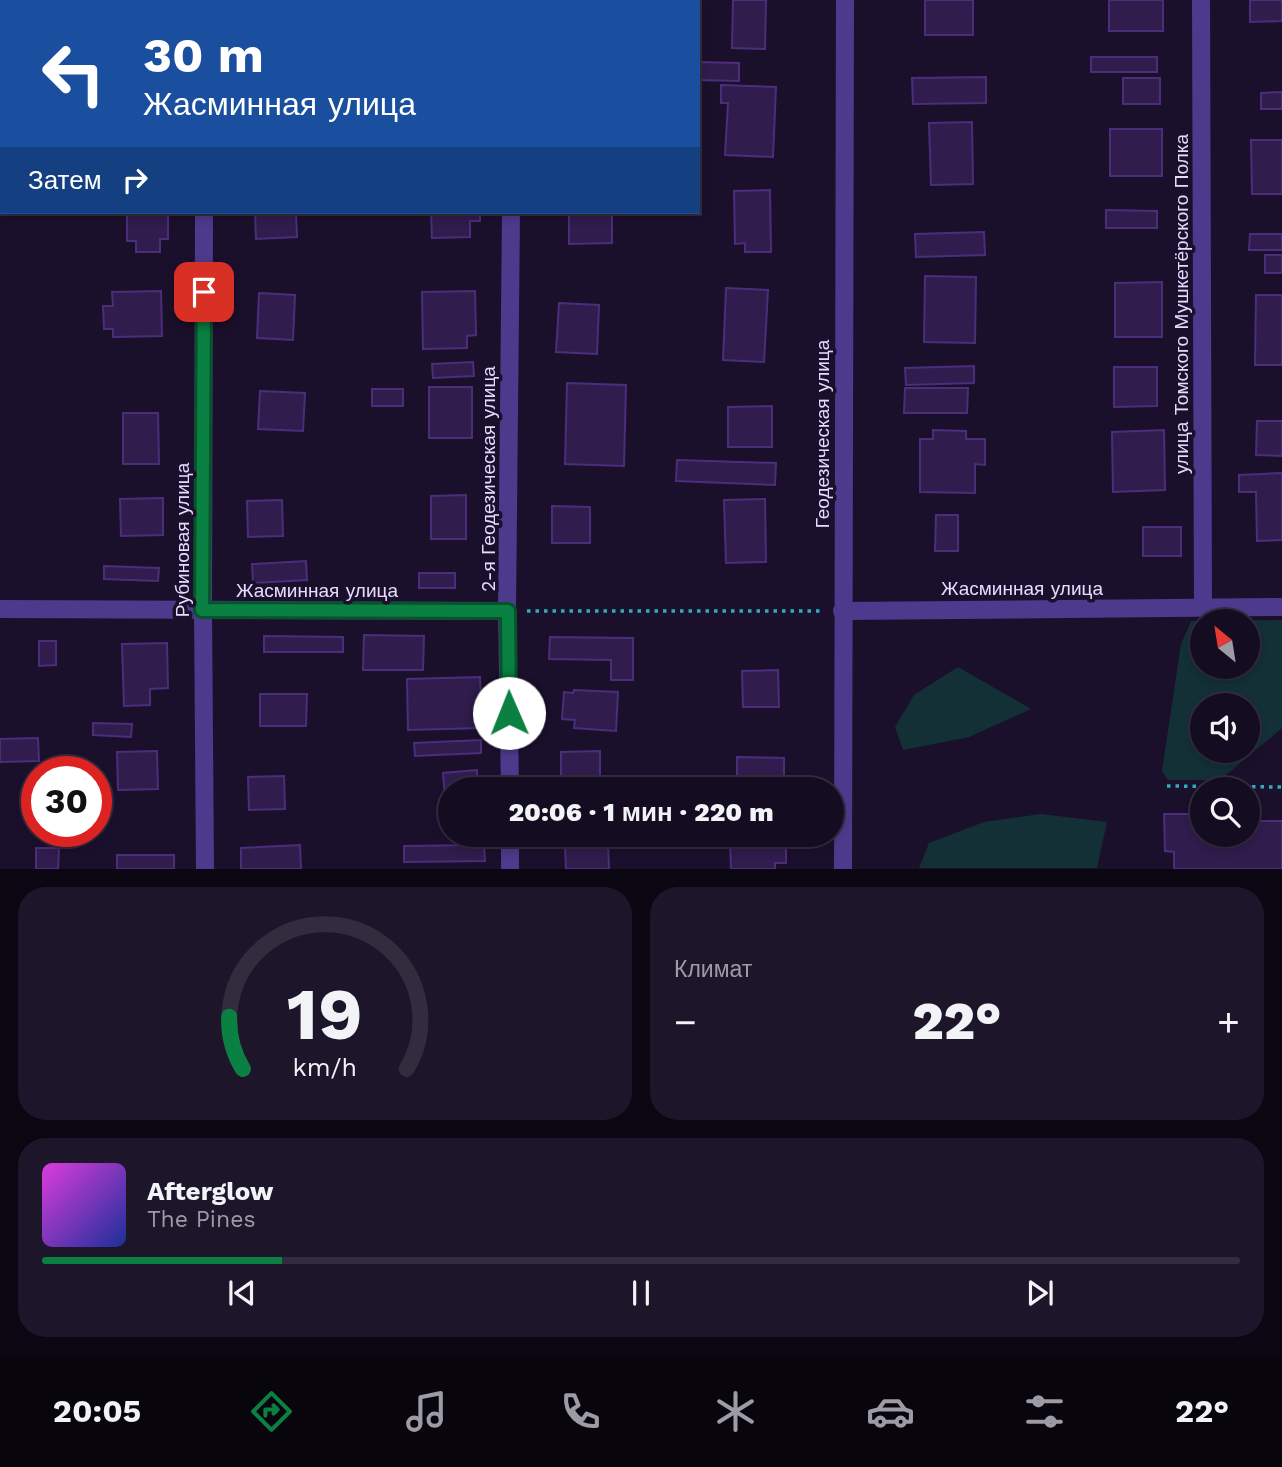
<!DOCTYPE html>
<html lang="ru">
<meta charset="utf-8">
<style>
body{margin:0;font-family:"Work Sans",sans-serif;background:#1d152a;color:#f1f3f6;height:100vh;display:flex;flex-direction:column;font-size:26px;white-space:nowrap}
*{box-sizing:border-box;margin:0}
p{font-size:23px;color:#9d9ba5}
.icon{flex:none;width:38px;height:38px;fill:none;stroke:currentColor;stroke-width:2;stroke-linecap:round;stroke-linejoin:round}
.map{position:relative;height:869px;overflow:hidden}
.sheet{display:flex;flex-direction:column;gap:18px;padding:18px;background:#0b0712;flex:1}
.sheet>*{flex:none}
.guide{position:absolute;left:0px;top:0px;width:700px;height:214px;box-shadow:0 4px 10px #0003,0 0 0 2px #332c3f;background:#1a4fa0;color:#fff;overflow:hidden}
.needle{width:46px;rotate:330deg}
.controls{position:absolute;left:1190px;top:609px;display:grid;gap:14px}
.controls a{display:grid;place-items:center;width:70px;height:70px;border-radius:50%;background:#140c21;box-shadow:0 4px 10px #0003,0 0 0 2px #332c3f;font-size:35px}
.speed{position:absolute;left:21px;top:756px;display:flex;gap:14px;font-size:35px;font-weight:700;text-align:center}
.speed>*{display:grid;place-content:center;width:91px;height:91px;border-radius:50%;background:#140c21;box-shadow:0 4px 10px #0003,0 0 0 2px #332c3f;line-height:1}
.speed .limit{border:10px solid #d22;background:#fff;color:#111}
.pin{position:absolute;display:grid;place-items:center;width:60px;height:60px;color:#fff;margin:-30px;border-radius:14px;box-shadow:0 4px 10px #0006}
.me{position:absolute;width:77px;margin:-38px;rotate:359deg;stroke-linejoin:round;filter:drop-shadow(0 0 5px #0008)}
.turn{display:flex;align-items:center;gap:24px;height:147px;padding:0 28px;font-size:32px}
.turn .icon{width:91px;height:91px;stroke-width:2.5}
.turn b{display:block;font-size:49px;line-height:60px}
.then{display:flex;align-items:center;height:66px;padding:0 28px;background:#0003;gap:14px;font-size:26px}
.big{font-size:52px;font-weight:800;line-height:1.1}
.sheet .card{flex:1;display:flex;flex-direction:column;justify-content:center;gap:10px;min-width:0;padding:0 24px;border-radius:28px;background:#1d152a}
.sheet .dial{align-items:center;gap:0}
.dial svg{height:182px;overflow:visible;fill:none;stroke:#332c3f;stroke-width:7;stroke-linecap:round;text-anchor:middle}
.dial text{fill:#f1f3f6;stroke:none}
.song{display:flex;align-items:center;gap:21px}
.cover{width:84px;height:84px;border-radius:10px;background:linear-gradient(135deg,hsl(300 70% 55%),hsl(230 70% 35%))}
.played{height:7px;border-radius:4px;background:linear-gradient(90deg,#0b8043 20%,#332c3f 20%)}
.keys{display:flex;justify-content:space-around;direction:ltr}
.heat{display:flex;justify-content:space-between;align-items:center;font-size:38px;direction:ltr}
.sheet .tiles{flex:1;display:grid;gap:18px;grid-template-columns:1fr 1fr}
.card:last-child{grid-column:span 2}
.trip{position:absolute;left:438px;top:777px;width:406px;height:70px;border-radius:35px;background:#140c21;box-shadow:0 4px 10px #0003,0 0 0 2px #332c3f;font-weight:800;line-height:70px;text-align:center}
.dock{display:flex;height:112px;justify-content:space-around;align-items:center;background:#08050d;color:#9d9ba5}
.dock .icon{width:49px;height:49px}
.dock .on{color:#0b8043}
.dock b{font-size:32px;color:#f1f3f6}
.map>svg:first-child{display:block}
</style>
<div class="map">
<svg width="1282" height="869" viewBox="0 0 1282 869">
<rect width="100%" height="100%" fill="#1b102c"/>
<g fill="#133036" fill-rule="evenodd">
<path d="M1282,620V728L1220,780H1168L1162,771L1181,644L1191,621ZM1202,621H1248V667H1202ZM1202,705H1248V751H1202Z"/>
<path d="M958,667L1031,709L969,737L903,750L895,727L914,695Z"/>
<path d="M1041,814L1107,822L1097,868H919L929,843L984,822Z"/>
</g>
<g fill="#301c4d" stroke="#4c2d7a" stroke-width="2">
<path d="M733,0H766L765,49L732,48Z"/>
<rect x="925" y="0" width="48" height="35"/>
<rect x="1109" y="0" width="54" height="31"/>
<path d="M1250,0H1282V21L1250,22Z"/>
<rect x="1091" y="57" width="66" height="15"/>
<path d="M698,62L739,63V81L698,80Z"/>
<path d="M986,77V103L913,104L912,78Z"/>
<rect x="1123" y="78" width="37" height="26"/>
<path d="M721,85L776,87L773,157L725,155L728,103H721Z"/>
<path d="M1282,92V109H1261V93Z"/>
<path d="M972,122L973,184L931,185L929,123Z"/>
<rect x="1110" y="129" width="52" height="47"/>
<path d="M1251,140H1282V194H1252Z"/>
<path d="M770,190L771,252H745V243L735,244L734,191Z"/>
<path d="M1106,210L1157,211V228H1106Z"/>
<path d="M127,212H168V239H160V252H136V241H127Z"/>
<path d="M255,212H296L297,237L256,239Z"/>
<path d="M431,212H480V221H470V237L432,238Z"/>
<path d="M569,212H612V243L569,244Z"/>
<path d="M984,232L985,255L916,257L915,234Z"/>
<path d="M1250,234H1282V250H1249Z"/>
<rect x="1265" y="255" width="17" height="18"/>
<path d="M925,276L976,277L975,343L924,342Z"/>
<path d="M1162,282V337H1115V283Z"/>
<path d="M726,288L768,290L764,362L723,360Z"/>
<path d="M161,291L162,336L113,337V329H104L103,306H113L112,292Z"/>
<path d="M475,291L476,335L467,336V348L423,349L422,292Z"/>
<path d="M259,293L295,295L293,340L257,338Z"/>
<path d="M1256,295H1282V365H1255Z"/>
<path d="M559,303L599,305L597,354L556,352Z"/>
<path d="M473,362L474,376L433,378L432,364Z"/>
<path d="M974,366V383L906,385L905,368Z"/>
<path d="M1114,367H1157V406L1114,407Z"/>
<path d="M567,383L626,385L624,466L565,464Z"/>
<rect x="429" y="387" width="43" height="51"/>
<path d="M905,388H968L967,413H904Z"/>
<rect x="372" y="389" width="31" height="17"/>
<path d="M260,391L305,393L303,431L258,429Z"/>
<path d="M772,406V447H728V407Z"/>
<path d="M123,413H158L159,464H123Z"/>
<path d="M1257,421H1282V456L1256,455Z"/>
<path d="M933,430L966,431V439H985V465L975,464V493L920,492V439H933Z"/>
<path d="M1164,430L1165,490L1113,492L1112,432Z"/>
<path d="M677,460L776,463L775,485L676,481Z"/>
<path d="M1282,473V540L1257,541L1256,492H1239V475Z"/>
<path d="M466,495V539H431V496Z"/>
<path d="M163,498V535L121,536L120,499Z"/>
<path d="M765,499L766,562L726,563L724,500Z"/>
<path d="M282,500L283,536L248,537L247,501Z"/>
<path d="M552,506L590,507V543H552Z"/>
<path d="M936,515H958V551H935Z"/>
<rect x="1143" y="527" width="38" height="29"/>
<path d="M306,561L307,580L253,583L252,564Z"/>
<path d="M104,566L159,568L158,581L104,579Z"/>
<rect x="419" y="573" width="36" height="15"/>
<path d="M364,635L424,636L423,670H363Z"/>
<path d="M264,636L343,637V652H264Z"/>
<path d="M550,637L633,638V680H611V660L549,659Z"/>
<path d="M39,641H56V665L39,666Z"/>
<path d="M167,643L168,688L150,689V705L124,706L122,644Z"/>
<path d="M778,670L779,707H743L742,671Z"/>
<path d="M480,677L482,728L408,730L407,679Z"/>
<path d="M574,690L618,692L616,731L574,728L575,720L562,719L564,692L573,693Z"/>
<path d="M260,694H307L306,726H260Z"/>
<path d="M93,723L132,724L131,737L93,735Z"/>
<path d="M38,738L39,761L0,762V739Z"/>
<path d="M481,740V753L415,756L414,743Z"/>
<path d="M157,751L158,789L118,790L117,752Z"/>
<path d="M600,751V789H561V752Z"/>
<path d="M737,757L784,758V789H737Z"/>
<path d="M477,770L478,789H450V813H446L443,773Z"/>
<path d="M284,776L285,809L249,810L248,777Z"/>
<path d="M1164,814H1202V835H1248V821H1282V869H1174V852L1165,851Z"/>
<path d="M786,841V863H775V869H731L730,842Z"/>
<path d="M300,845L301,869H241V848Z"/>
<path d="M484,845L485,861L404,862V846Z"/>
<path d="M565,845H608L609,869H566Z"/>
<path d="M36,848H59L58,869H36Z"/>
<rect x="117" y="855" width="57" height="14"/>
</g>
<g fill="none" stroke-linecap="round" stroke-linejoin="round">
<g stroke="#2dacc1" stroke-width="3.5" stroke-dasharray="3.5 5" stroke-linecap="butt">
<path d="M527,611H824"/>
<path d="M1167,786L1282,787"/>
</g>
<g stroke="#4e3a8c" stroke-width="18">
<path d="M1201,0L1203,608"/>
<path d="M205,2V0"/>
<path d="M512,2V0"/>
<path d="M204,212L203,610L205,869"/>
<path d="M0,609L507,611"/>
<path d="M842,611L1282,607"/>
<path d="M510,789L507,611L511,212"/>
<path d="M510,835V869"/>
<path d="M843,869L845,0"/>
</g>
</g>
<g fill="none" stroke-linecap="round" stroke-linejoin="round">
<defs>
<path id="route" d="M204,292L202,610L508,611L509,713"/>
</defs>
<use href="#route" stroke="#07532c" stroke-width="18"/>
<use href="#route" stroke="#0b8043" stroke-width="12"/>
</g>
<g text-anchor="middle" stroke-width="7" stroke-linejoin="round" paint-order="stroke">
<g font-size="19" fill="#e6dbff" stroke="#1b102c">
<text transform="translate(1181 304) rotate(-90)" y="7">улица Томского Мушкетёрского Полка</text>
<text transform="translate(822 434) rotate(-90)" y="7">Геодезическая улица</text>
<text transform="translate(488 479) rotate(-90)" y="7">2-я Геодезическая улица</text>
<text transform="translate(182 540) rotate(-90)" y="7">Рубиновая улица</text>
<text x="1022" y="595">Жасминная улица</text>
<text x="317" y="597">Жасминная улица</text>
</g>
</g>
</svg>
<div class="controls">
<a><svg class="needle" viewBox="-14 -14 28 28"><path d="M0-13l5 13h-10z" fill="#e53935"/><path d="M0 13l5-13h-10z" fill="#9d9ba5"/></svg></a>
<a><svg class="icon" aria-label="sound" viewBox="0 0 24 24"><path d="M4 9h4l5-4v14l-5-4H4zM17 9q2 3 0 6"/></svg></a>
<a><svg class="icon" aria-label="search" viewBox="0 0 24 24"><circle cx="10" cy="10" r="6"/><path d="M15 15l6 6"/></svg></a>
</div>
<div class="speed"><div class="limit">30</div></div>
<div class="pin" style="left:204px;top:292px;background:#d93025"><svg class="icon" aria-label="arrive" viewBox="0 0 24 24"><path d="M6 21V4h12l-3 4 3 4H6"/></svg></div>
<svg class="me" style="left:509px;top:713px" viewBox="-20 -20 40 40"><circle r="19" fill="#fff"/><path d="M0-13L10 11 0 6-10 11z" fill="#0b8043"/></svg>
<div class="trip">20:06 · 1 мин · 220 m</div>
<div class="guide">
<div class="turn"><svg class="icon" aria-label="left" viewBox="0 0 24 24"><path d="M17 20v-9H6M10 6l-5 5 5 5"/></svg><div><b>30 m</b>Жасминная улица</div></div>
<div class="then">Затем<svg class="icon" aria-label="right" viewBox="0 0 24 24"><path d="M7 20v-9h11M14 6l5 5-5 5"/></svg></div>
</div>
</div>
<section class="sheet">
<div class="tiles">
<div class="card dial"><svg viewBox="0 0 100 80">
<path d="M14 69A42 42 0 1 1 86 69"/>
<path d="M14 69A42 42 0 0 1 8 46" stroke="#0b8043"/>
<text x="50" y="56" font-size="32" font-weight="700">19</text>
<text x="50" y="72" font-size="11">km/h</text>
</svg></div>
<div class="card"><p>Климат</p>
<div class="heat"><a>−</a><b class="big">22°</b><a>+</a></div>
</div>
<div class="card">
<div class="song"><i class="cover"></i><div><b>Afterglow</b><p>The Pines</p></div></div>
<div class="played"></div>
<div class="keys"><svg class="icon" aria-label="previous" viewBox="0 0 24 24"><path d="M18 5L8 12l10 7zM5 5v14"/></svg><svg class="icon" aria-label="pause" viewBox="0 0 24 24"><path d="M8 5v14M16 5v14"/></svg><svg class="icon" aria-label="next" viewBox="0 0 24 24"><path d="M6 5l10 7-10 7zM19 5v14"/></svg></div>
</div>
</div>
</section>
<nav class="dock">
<b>20:05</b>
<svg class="icon on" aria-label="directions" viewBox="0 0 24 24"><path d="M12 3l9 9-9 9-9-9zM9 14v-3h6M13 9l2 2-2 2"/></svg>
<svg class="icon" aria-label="music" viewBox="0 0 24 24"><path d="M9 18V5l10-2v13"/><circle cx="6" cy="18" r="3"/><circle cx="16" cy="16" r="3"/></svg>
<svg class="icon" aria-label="phone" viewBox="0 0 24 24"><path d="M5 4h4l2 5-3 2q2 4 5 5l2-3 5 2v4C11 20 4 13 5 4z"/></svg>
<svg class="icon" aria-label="climate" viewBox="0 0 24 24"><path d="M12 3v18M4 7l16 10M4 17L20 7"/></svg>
<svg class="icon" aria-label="car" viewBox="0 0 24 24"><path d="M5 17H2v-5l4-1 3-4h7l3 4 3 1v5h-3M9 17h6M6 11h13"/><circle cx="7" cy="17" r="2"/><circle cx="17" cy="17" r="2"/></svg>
<svg class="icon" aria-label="filters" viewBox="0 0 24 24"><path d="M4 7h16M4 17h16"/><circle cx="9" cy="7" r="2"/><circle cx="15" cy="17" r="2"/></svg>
<b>22°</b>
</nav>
